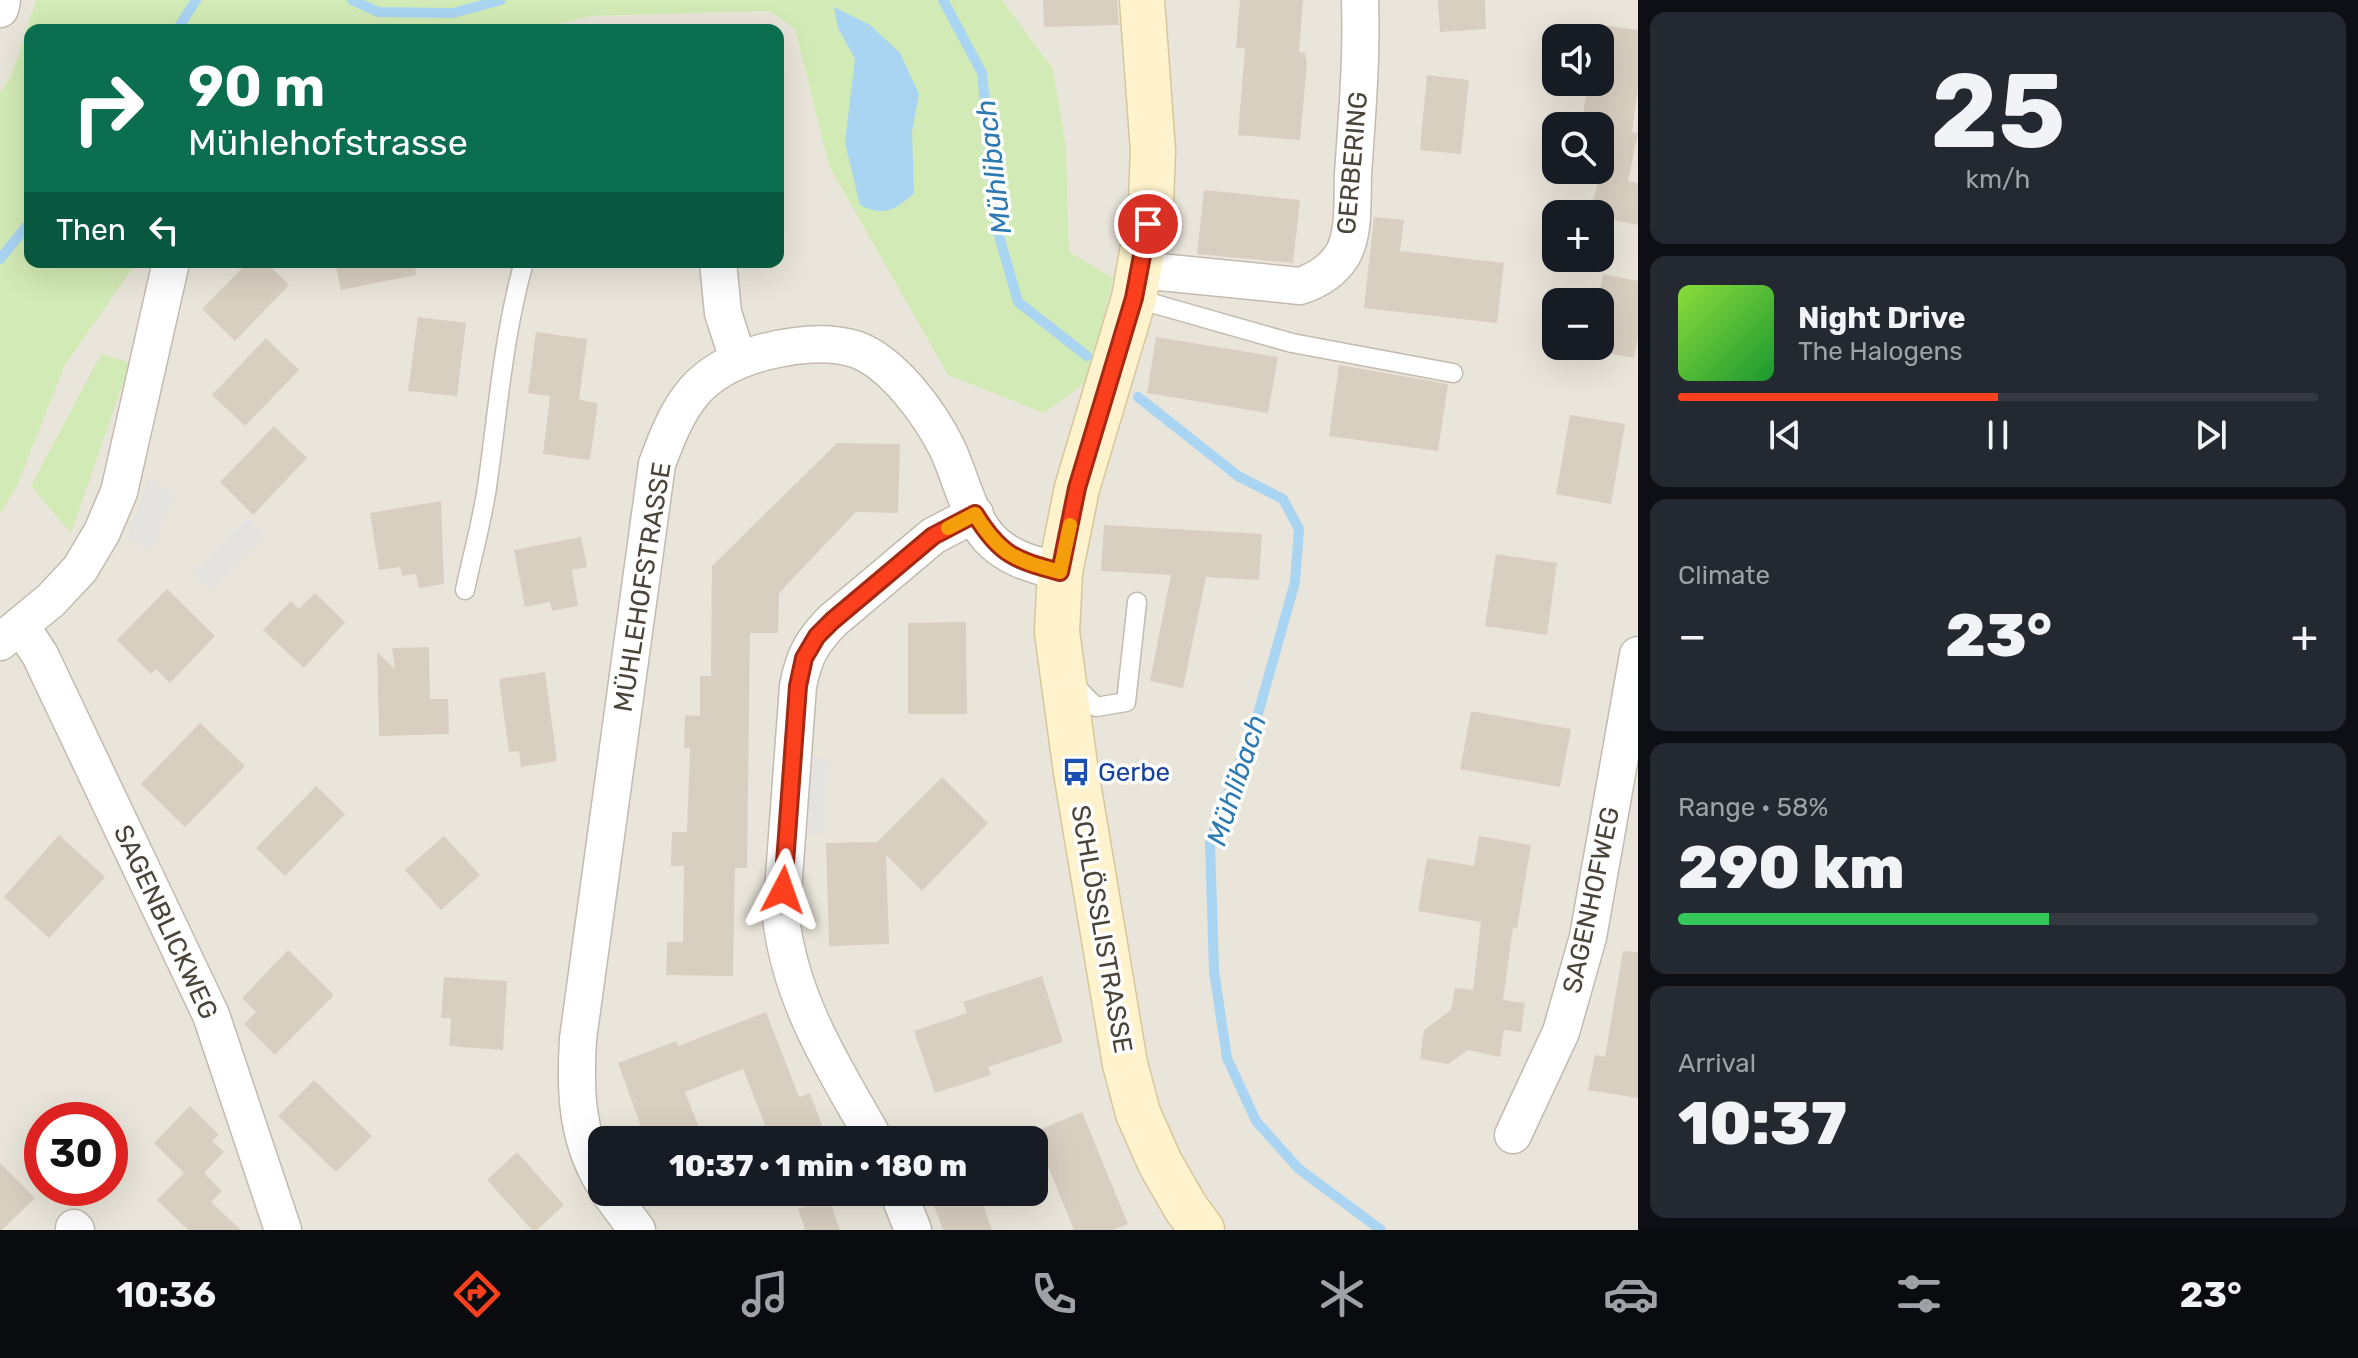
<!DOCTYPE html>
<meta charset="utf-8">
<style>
body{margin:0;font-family:Rubik,sans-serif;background:#242831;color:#f1f3f6;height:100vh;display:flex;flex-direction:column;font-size:30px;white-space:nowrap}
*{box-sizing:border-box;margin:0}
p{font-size:26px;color:#9ea1a6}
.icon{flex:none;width:44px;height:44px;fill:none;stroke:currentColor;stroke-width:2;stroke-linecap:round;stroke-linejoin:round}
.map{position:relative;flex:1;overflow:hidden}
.drawer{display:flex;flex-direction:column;gap:12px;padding:12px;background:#0d0f14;width:720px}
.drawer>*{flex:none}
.banner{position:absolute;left:24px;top:24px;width:760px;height:244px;border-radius:16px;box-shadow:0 8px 32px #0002;background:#0b6e4f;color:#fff;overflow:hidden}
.tools{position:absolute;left:1542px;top:24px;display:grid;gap:16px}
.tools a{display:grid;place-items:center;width:72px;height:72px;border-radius:16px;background:#171b24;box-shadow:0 8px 32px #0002;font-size:40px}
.speed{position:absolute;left:24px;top:1102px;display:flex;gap:16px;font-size:40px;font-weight:700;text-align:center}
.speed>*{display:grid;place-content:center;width:104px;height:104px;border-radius:50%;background:#171b24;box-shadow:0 8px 32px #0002;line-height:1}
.speed .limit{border:12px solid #d22;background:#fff;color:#111}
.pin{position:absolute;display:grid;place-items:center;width:68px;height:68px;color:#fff;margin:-34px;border:4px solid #fff;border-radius:50%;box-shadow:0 2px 8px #0007}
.me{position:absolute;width:88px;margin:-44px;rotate:4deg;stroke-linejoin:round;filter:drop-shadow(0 0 6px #0008)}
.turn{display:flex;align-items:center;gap:28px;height:168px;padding:0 32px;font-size:36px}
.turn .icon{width:104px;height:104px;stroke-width:2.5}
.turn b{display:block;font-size:56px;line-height:68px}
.then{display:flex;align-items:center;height:76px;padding:0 32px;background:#0003;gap:16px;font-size:30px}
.big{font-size:60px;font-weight:800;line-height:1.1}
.drawer .card{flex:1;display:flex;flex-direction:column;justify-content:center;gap:12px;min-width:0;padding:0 28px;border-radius:16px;background:#242831}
.drawer .dial{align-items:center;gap:0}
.dial b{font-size:104px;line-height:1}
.song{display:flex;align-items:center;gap:24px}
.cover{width:96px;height:96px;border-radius:12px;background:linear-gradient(135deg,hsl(90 70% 55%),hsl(130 70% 35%))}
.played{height:8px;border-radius:4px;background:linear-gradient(90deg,#fc3f1d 50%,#363941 50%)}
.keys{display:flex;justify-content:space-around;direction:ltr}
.heat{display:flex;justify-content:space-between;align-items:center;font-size:44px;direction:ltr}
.charge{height:12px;border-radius:6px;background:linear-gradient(90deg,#34c759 58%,#363941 0)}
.trip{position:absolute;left:588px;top:1126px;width:460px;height:80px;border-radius:16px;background:#171b24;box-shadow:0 8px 32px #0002;font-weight:800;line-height:80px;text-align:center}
.tabs{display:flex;height:128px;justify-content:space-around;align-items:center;background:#090b0e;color:#9ea1a6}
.tabs .icon{width:56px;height:56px}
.tabs .current{color:#fc3f1d}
.tabs b{font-size:36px;color:#f1f3f6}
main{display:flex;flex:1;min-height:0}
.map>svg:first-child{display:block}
</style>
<main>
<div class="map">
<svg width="1638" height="1230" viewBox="0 0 1638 1230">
<rect width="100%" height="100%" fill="#f6f3ec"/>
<g fill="#eae5da" fill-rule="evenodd">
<path d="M0,0H36L12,74L0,92Z"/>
<path d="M1002,0H1638V1230H0V513L16,488L65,365L137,262H778V30H535L590,16L769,11L795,29L829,166L1069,253L1066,146L1053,69ZM1556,38H1600V82H1556ZM1556,126H1600V170H1556ZM1556,214H1600V258H1556ZM1556,302H1600V346H1556ZM42,1120H110V1188H42ZM602,1140H1034V1192H602Z"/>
</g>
<g fill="#d2eab5">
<path d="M36,0H1002L1053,69L1066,146L1069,252L1113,278L1089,380L1044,413L948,375L829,166L795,29L769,11L590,16L535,30H30V262H137L65,365L16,488L0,513V92L12,74Z"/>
<path d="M101,354L130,363L71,533L31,486Z"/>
</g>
<g fill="#e5e3e0">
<path d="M148,478L175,495L163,516L165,518L160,527L162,529L148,551L127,538Z"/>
<path d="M247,517L265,535L212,591L193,573Z"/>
<path d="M804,757L828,759L823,834L799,833Z"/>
</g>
<path fill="#a9d4f2" d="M834,7L870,25L900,53L919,94L912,131L914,193C896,210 883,217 860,205L845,142L855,59L838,28Z"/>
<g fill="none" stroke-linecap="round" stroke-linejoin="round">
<g stroke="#a9d4f2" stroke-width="10">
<path d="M352,0L378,12L453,13L501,0"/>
<path d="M943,0L982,73L998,232L1018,302L1087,356"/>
<path d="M177,30L196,0"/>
<path d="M0,259L30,222"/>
<path d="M1138,397L1238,476L1283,499L1299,529L1295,582L1258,714L1210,841L1214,971L1227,1058L1256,1121L1299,1169L1381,1230"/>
</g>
</g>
<g fill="#d8cfc1">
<path d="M1043,0H1117L1119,25L1044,27Z"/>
<path d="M1240,0H1303L1299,52L1305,53L1307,63L1300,140L1238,135L1245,48H1236Z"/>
<path d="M1438,0H1485L1486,29L1440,32Z"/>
<path d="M1596,24L1638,30V88L1632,132L1638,133L1628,181L1638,183V225L1600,217V214H1591L1600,170V126H1581L1588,82H1600V38H1594Z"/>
<path d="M1427,75L1469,80L1461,154L1420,150Z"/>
<path d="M1204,190L1300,200L1293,263L1197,254Z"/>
<path d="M1374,217L1404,220L1400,251L1504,263L1497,323L1364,308Z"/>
<path d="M248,262H266L289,285L235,341L202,309Z"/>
<path d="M335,262H415L416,275L341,290Z"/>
<path d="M1603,274L1638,281V338L1634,358L1588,350L1589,346H1600V302H1598Z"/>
<path d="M418,317L466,323L457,396L408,391Z"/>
<path d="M536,332L587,339L579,400L598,403L590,460L543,454L550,396L528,393Z"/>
<path d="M1156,337L1278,357L1268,413L1147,393Z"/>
<path d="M266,338L299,370L245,426L212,395Z"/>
<path d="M1339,365L1448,384L1438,451L1329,436Z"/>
<path d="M1570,415L1625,424L1611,504L1556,494Z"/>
<path d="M274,426L307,458L253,515L220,482Z"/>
<path d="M837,443L900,444L898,513L856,512L779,593L778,633H750L747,868H735L733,976L666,975L667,942H683L684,866H671L672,832H687L690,748H684L685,715L700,716V676H711L712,566Z"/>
<path d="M441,501L444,584L419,588L416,574L402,576L400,567L379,570L370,513Z"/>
<path d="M1104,525L1262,534L1259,580L1206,577L1183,688L1150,681L1171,575L1101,571Z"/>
<path d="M581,537L587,567L572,570L578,606L552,611L550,602L525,607L514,550Z"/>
<path d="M1496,554L1557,563L1547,635L1485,626Z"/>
<path d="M167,589L215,636L170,683L156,669L151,674L117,640Z"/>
<path d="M315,593L345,622L304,668L263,630L291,601L299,609Z"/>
<path d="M966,622L967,714H908V623Z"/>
<path d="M429,647L430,699H448L449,734L379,736L377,652L395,669L392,648Z"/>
<path d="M545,672L557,761L521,767L519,751L509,752L499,679Z"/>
<path d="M1471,711L1571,729L1560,787L1460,769Z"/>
<path d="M200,723L245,766L185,827L141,784Z"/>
<path d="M942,777L988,823L922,891L886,855L889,944L829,946L826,843L877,842Z"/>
<path d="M316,786L345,814L285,876L256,848Z"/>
<path d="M59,835L105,877L49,938L4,897Z"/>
<path d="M444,836L480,875L441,910L405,870Z"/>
<path d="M1479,836L1531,845L1517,928L1513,927L1503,1000L1525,1003L1521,1032L1504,1030L1500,1057L1468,1050L1448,1064L1420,1059L1424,1030L1451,1010L1455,988L1473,990L1481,922L1418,911L1427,858L1474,866Z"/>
<path d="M288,950L334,995L275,1055L244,1024L256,1012L242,998Z"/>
<path d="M1623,951L1638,952V1098L1588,1090L1595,1055L1605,1057Z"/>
<path d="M1042,976L1063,1042L988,1067L991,1075L935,1093L914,1031L967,1013L963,1002Z"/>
<path d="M444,977L507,981L503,1050L449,1046L451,1018H441Z"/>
<path d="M766,1012L799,1097L810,1093L825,1133L808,1140H771L743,1069L685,1092L704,1140H646L618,1063L676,1041L678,1046Z"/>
<path d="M314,1080L372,1136L336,1172L278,1116Z"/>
<path d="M190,1106L219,1135L212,1141L224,1152L204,1173L222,1191L211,1202L241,1230H188L157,1200L184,1173L154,1143Z"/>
<path d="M1082,1112L1128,1224L1113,1230H1074L1034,1132Z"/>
<path d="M517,1152L564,1205L537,1230H532L487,1180Z"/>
<path d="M0,1163L35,1198L2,1230H0Z"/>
<path d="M929,1192H979L992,1230H943Z"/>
<path d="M829,1198L840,1230H805L798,1209Z"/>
</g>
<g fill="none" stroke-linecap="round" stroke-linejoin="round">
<defs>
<g id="lane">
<path d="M1134,298L1292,343L1453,373"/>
<path d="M465,590C472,556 482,522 487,487C498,411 503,336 524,262"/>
<path d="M1072,683L1096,707L1126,702L1137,602"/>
</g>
<g id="street">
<path d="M0,9L2,0"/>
<path d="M718,262L723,313L738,359"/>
<path d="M1140,270L1300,286C1318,280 1333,271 1343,254C1355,232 1352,198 1353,174C1357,116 1362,58 1360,0"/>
<path d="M21,626L40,655L211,1015L283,1230"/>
<path d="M0,642L51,600L80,569L102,532L119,492L171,262"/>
<path d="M1513,1135L1561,1032L1588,937L1638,655"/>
<path d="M875,1140C834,1068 791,1002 781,918L798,686C804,656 811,643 832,621L933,536L975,514"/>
<path d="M602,1180C576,1136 575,1088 578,1039L657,464C680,402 697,370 764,352C792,345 826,340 855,349C893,362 931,415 948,450C961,479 968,514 989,538C1008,559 1035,565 1060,572"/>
<path d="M609,1192L637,1230"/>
<path d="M898,1192L913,1230"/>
<path d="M74,1228L76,1230"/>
</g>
<path id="secondary" d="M1142,0L1153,151L1151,201L1134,298L1077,488L1060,572L1057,632L1076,772L1125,1064L1138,1113L1160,1163L1186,1208L1202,1230"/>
</defs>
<use href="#lane" stroke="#c2bbae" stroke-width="21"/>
<use href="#street" stroke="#c2bbae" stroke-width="39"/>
<use href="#secondary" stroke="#d6c79b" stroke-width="47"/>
<use href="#lane" stroke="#fff" stroke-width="18"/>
<use href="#street" stroke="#fff" stroke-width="36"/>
<use href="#secondary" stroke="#fff3cd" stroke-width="44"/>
</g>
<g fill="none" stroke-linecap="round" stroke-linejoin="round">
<defs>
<path id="route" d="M783,890L798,686L804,658L817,636L832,621L933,536L975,514C1000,555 1015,560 1060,572L1077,488L1134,298L1148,224"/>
</defs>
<use href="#route" stroke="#a42913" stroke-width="20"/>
<use href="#route" stroke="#fc3f1d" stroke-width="14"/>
<path stroke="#f59e0b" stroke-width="14" d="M948,528L975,514C1000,555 1015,560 1060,572L1070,525"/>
</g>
<defs>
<symbol id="bus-bare" viewBox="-9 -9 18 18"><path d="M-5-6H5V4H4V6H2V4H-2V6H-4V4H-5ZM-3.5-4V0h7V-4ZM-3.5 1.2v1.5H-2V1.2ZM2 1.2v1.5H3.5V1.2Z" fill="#1a4fb4" stroke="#fff" stroke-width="2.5" paint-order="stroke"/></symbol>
</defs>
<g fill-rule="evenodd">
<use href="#bus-bare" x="1056" y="752" width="40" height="40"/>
</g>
<g text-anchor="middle" stroke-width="7" stroke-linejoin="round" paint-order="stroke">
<g font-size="26" fill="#4b4439" stroke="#fff">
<text transform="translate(1352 163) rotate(-85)" y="9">GERBERING</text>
<text transform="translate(642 587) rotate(-81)" y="9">MÜHLEHOFSTRASSE</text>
<text transform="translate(1591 900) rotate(-78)" y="9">SAGENHOFWEG</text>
<text transform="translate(166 922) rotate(65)" y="9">SAGENBLICKWEG</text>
<text transform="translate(1102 929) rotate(80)" y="9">SCHLÖSSLISTRASSE</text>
</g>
<g font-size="26" fill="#164399" stroke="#fff" text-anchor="start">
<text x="1098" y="781">Gerbe</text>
</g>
<g font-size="28" font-style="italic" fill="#2e7ab2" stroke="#fff">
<text transform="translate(993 167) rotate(-97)" y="10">Mühlibach</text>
<text transform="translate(1236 780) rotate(-72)" y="10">Mühlibach</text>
</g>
</g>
</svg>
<div class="tools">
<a><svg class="icon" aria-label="sound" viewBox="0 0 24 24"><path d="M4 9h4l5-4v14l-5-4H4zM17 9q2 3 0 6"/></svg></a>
<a><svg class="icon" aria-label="search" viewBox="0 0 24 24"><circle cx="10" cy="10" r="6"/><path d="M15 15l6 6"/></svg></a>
<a>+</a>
<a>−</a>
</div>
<div class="speed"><div class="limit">30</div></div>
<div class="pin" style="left:1148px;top:224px;background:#d93025"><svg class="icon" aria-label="arrive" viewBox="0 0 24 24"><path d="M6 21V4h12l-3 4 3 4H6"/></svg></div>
<svg class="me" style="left:783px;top:890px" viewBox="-20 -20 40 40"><path d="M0-17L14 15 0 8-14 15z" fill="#fc3f1d" stroke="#fff" stroke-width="4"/></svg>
<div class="trip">10:37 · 1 min · 180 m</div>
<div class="banner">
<div class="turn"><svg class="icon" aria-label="right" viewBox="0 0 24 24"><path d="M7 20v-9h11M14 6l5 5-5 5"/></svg><div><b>90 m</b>Mühlehofstrasse</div></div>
<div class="then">Then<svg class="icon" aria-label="left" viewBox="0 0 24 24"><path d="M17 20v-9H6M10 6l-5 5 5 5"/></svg></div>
</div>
</div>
<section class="drawer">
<div class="card dial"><b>25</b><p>km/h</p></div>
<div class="card">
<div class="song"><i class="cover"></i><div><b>Night Drive</b><p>The Halogens</p></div></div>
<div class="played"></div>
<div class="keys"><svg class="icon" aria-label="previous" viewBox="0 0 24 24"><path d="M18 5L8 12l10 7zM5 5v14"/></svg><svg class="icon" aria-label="pause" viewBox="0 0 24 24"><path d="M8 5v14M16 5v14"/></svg><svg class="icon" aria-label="next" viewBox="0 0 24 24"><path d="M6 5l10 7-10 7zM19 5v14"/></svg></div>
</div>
<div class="card"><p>Climate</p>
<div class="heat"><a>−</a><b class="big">23°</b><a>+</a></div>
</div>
<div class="card"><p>Range · 58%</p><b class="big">290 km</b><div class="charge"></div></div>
<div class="card"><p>Arrival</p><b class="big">10:37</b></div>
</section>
</main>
<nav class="tabs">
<b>10:36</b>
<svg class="icon current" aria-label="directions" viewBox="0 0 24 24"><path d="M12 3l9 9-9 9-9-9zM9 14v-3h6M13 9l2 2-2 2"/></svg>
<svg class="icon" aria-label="music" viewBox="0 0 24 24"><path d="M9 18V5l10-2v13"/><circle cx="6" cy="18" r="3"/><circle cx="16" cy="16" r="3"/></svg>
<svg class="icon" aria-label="phone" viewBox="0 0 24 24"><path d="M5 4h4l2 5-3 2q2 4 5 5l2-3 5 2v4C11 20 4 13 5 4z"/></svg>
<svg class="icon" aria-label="climate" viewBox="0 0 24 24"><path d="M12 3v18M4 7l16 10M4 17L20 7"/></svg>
<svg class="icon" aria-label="car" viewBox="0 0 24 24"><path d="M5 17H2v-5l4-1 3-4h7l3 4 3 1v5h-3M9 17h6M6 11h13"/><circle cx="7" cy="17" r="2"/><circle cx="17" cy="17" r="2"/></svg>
<svg class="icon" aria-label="filters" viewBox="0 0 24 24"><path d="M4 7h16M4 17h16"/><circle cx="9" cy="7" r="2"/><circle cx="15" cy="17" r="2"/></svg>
<b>23°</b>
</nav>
